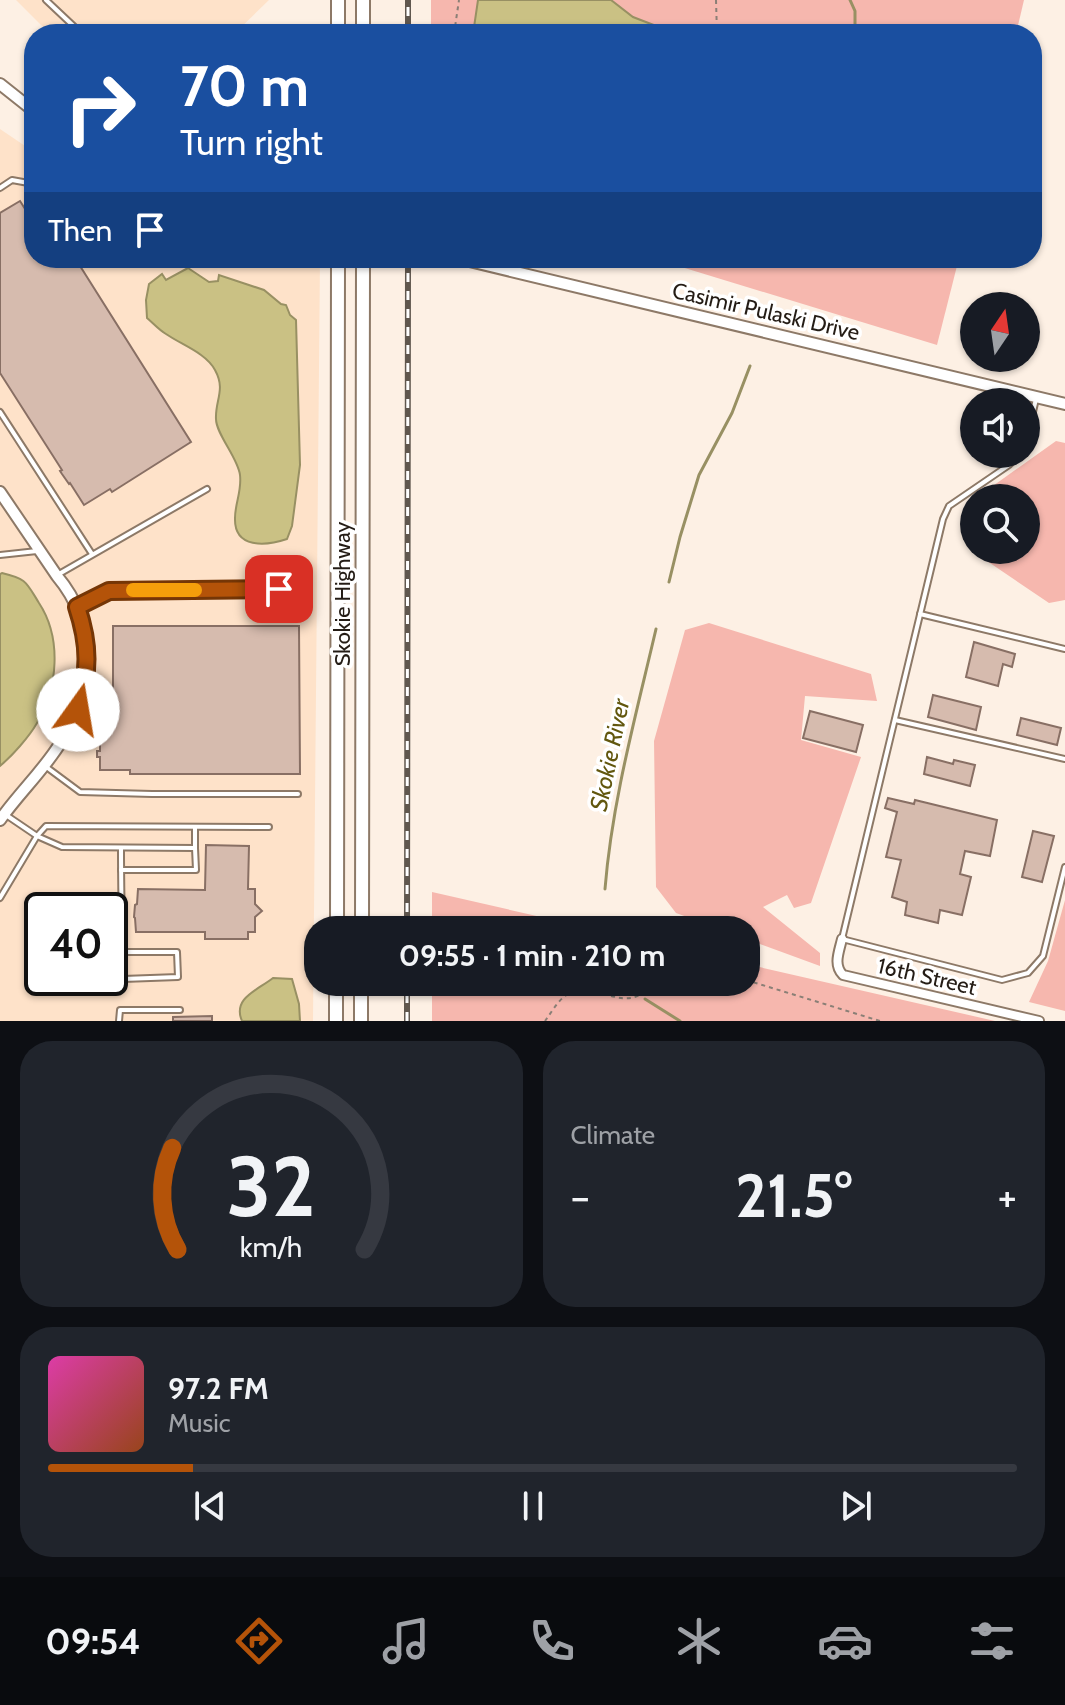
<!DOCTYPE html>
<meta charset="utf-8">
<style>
body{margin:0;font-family:Cabin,sans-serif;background:#20242c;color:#f1f3f6;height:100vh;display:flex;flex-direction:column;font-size:30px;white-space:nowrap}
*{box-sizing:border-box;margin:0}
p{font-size:26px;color:#9ea1a6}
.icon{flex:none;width:44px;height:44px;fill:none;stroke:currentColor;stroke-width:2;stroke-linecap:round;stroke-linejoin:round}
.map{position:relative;height:1021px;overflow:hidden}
.panel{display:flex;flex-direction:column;gap:20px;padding:20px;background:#0d0f14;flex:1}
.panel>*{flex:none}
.top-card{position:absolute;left:24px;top:24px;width:1018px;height:244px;border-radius:32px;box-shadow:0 2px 6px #0004;background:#1a4fa0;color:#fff;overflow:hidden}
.needle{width:52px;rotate:13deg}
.controls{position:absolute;left:960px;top:292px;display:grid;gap:16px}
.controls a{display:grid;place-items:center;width:80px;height:80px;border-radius:50%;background:#171b24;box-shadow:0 2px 6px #0004;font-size:40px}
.speed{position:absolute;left:24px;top:892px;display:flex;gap:16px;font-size:40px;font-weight:700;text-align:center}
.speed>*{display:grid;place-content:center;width:104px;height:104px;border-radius:50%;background:#171b24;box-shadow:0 2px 6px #0004;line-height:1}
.speed .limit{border:4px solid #111;border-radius:12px;background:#fff;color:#111}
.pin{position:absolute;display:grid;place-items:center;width:68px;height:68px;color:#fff;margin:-34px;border-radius:16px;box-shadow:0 4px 12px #0006}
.me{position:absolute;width:88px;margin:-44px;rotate:13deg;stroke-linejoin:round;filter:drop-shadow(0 0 6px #0008)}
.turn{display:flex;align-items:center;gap:28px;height:168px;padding:0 24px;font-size:36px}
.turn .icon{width:104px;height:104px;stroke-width:2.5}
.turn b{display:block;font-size:56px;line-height:68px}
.then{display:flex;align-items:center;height:76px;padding:0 24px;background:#0003;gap:16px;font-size:30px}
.big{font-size:60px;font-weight:700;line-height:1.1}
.panel .tile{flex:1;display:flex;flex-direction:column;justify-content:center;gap:12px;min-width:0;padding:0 28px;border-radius:32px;background:#20242c}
.panel .dial{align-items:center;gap:0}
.dial svg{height:208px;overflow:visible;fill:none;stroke:#363941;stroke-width:7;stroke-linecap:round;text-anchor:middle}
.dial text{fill:#f1f3f6;stroke:none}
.song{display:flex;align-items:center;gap:24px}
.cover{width:96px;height:96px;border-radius:12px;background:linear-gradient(135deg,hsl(320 70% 55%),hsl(20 70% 35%))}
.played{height:8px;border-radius:4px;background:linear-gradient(90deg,#b45309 15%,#363941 15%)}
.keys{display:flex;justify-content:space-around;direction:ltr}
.heat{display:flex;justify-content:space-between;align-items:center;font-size:44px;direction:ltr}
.panel .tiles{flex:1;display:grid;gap:20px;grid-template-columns:1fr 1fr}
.tile:last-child{grid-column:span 2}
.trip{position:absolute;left:304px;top:916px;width:456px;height:80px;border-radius:32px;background:#171b24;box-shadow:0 2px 6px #0004;font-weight:700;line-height:80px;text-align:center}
.tab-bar{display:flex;height:128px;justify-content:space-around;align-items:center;background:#090b0e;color:#9ea1a6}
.tab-bar .icon{width:56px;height:56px}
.tab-bar .current{color:#b45309}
.tab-bar b{font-size:36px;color:#f1f3f6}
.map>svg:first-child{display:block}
</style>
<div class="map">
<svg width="1065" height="1021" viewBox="0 0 1065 1021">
<rect width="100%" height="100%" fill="#fdf0e4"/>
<g fill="#fee2c9" fill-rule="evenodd">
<path d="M16,0H269L234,34H50Z"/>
<path d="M0,129L34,152V258H320L313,1021H0ZM42,910H110V978H42Z"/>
</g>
<g fill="#f6b7ae">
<path d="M431,0H1024L1016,34H431Z"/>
<path d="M652,258H959L937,345Z"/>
<path d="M1056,441L1065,443V600L1049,603L987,561L988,550H1026V498H976Z"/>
<path d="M709,623L871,674L877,701L805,696L801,740L861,757L811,903L794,908L787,895L763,907L820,953V966L746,939V930H723L676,913L656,887L654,741L685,630Z"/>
<path d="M432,892L598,930H432Z"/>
<path d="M1065,900V1011L1029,1002L1048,961Z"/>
<path d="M746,964L995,1021H432V982H746Z"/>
</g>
<g fill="#cac184" stroke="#989063" stroke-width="2">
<path d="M478,0H611L633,17L677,34H473Z"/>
<path d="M188,268L209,282L218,281L219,275L264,290L281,304L286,305L290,315L296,320L300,465L292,526L287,539C266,546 234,549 235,518C235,503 242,491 240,475C238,458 216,434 216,419C215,400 226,390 215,370C206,353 182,345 166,334C159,330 153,323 147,318L146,300L149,284L162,274L166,280Z"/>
<path d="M2,573C27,579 26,582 39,603C62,638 58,688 37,723C29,737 12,756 0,766V574Z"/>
<path d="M273,978L292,979L299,1004L300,1021H242C232,998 258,990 273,978Z"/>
</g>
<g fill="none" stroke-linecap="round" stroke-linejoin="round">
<g stroke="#989063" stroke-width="3">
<path d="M850,0L855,11V34"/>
<path d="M669,582L680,537L699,475L732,413L750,366"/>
<path d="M605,889C612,801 636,715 656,629"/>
<path d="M635,982L639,989"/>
<path d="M645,999L680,1021"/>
</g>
</g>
<g fill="#d6bbae" stroke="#886f64" stroke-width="2">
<path d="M20,201L34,223V258H75L191,442L112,492L110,489L84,505L70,483L69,484L62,474L60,471L62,470L0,373V213Z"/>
<path d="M113,626H299L300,774H130V770H100V757H97V751H100V724H105V709H113Z"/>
<path d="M974,642L1015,654L1012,667L1003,664L998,686L966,677Z"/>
<path d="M933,695L981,707L976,730L928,717Z"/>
<path d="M810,711L863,725L856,752L803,738Z"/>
<path d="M1021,718L1061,728L1057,745L1017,735Z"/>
<path d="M927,757L953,764L954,760L975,765L970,786L924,774Z"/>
<path d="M888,798L914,804L915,800L997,820L990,856L965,851L960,874L971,877L962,915L940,910L938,923L905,915L907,902L892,897L901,860L886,857L897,812L885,808Z"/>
<path d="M1033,831L1054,836L1042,882L1022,877Z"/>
<path d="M206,845L249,846L248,889H255V904L262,911L255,917V932H248V939H205V932H136L135,918L134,917L135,905L137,904L138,889L205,890Z"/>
<path d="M212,1016V1021H173V1017Z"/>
</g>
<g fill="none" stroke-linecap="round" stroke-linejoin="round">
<defs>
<g id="service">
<path d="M46,0L82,34"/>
<path d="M0,188L12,180L34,184"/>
<path d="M93,258L95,260"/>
<path d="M0,412L92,554"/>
<path d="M1026,441L1036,399"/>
<path d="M1020,454L1009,465L949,506L943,519L842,939L1002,980L1028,973L1043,956L1065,867"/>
<path d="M0,555L37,551"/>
<path d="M59,574L207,489"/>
<path d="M77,607L109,591L279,589"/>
<path d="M920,614L1065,649"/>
<path d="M895,720L1065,759"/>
<path d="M45,766L80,792L152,794H298"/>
<path d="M6,815L37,836L62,847L195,848V827"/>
<path d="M121,848C121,892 122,935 123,979L178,977L177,952H122"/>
<path d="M121,870H196L195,848"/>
<path d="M0,898L37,836L46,826L269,827"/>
<path d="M119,1021L120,1010H180"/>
</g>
<path id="minor" d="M842,939C839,952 833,965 843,975L1039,1021"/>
<g id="tertiary">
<path d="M0,84L34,111"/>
<path d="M457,258L1065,404"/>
<path d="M0,492L57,576C99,626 93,688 61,742C44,770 19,793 0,820"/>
</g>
<g id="trunk">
<path d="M363,0V34"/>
<path d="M338,34V0"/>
<path d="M337,930L338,258"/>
<path d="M362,930L363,258"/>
<path d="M336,1021V982"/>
<path d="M361,1021V982"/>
</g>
</defs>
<use href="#service" stroke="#8d7967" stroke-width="8"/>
<use href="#minor" stroke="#8d7967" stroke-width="12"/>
<use href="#tertiary" stroke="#8d7967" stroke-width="14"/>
<use href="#trunk" stroke="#8d7967" stroke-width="16"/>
<g stroke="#8a7f76" stroke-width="2" stroke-dasharray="4 4" stroke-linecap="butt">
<path d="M716,0L717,34"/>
<path d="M454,34L459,0"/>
<path d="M685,258L705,263L732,258"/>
<path d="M746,980L880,1021"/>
<path d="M545,1021C551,1013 557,1002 565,996C594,975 628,1021 652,982"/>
</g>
<use href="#service" stroke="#fff" stroke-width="4"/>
<use href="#minor" stroke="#fff" stroke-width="8"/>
<use href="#tertiary" stroke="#fff" stroke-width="10"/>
<use href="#trunk" stroke="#fff" stroke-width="12"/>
<defs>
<g id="rail">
<path d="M408,34V0"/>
<path d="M407,930L408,258"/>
<path d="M407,1021V982"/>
</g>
</defs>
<use href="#rail" stroke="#60574e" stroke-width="6"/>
<use href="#rail" stroke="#fff" stroke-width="3" stroke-dasharray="9" stroke-linecap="butt"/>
</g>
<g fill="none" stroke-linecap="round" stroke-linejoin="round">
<defs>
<path id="route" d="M78,710C89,672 90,646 77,607L109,591L279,589"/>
</defs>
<use href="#route" stroke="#753606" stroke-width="20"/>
<use href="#route" stroke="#b45309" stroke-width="14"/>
<path stroke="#f59e0b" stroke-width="14" d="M133,590H195"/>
</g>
<g text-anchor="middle" stroke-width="7" stroke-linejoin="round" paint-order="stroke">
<g font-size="22" fill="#241c15" stroke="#fff">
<text transform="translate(766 311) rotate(13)" y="8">Casimir Pulaski Drive</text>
<text transform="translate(342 594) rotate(-90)" y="8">Skokie Highway</text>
<text transform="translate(927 976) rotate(13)" y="8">16th Street</text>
</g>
<g font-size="24" font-style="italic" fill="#62570e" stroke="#fff">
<text transform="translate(610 755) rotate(-78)" y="8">Skokie River</text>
</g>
</g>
</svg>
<div class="controls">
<a><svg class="needle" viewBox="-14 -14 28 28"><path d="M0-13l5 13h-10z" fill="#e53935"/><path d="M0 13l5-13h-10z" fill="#9ea1a6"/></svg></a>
<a><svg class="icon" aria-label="sound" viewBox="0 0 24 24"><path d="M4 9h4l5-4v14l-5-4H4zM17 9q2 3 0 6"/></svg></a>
<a><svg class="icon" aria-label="search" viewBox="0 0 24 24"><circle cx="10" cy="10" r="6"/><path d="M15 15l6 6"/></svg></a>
</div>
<div class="speed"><div class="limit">40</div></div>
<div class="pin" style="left:279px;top:589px;background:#d93025"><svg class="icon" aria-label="arrive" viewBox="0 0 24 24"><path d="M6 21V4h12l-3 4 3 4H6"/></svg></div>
<svg class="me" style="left:78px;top:710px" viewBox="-20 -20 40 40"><circle r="19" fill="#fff"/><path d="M0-13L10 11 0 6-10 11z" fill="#b45309"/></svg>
<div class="trip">09:55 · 1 min · 210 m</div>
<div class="top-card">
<div class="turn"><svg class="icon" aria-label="right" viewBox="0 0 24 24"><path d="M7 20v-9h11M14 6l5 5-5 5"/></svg><div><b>70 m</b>Turn right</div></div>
<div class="then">Then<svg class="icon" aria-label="arrive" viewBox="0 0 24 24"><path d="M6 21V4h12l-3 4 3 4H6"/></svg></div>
</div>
</div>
<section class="panel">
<div class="tiles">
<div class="tile dial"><svg viewBox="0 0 100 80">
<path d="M14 69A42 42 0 1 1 86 69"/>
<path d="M14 69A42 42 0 0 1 12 30" stroke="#b45309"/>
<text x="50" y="56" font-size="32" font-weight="700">32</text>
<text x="50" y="72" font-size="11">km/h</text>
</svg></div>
<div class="tile"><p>Climate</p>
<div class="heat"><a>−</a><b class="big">21.5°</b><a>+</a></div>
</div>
<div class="tile">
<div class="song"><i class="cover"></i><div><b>97.2 FM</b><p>Music</p></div></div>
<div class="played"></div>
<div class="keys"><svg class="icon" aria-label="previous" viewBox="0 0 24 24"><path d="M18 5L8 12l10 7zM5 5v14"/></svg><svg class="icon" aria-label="pause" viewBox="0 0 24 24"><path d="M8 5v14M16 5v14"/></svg><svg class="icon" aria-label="next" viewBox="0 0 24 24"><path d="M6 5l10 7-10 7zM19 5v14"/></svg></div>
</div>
</div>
</section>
<nav class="tab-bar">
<b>09:54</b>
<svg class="icon current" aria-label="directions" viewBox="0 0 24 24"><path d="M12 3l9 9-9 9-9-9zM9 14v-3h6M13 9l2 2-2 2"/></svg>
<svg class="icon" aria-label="music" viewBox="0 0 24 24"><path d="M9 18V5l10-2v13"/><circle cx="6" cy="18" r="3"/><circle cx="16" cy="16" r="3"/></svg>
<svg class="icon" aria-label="phone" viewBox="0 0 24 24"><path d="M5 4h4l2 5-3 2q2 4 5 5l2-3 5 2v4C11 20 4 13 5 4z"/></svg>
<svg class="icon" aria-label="climate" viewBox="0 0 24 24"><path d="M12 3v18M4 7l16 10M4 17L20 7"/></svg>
<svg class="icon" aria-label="car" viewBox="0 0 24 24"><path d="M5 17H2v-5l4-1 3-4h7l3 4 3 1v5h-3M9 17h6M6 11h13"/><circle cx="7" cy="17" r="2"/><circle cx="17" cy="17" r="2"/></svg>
<svg class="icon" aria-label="filters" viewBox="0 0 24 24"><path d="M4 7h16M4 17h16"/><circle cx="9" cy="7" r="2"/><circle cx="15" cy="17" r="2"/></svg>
</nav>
